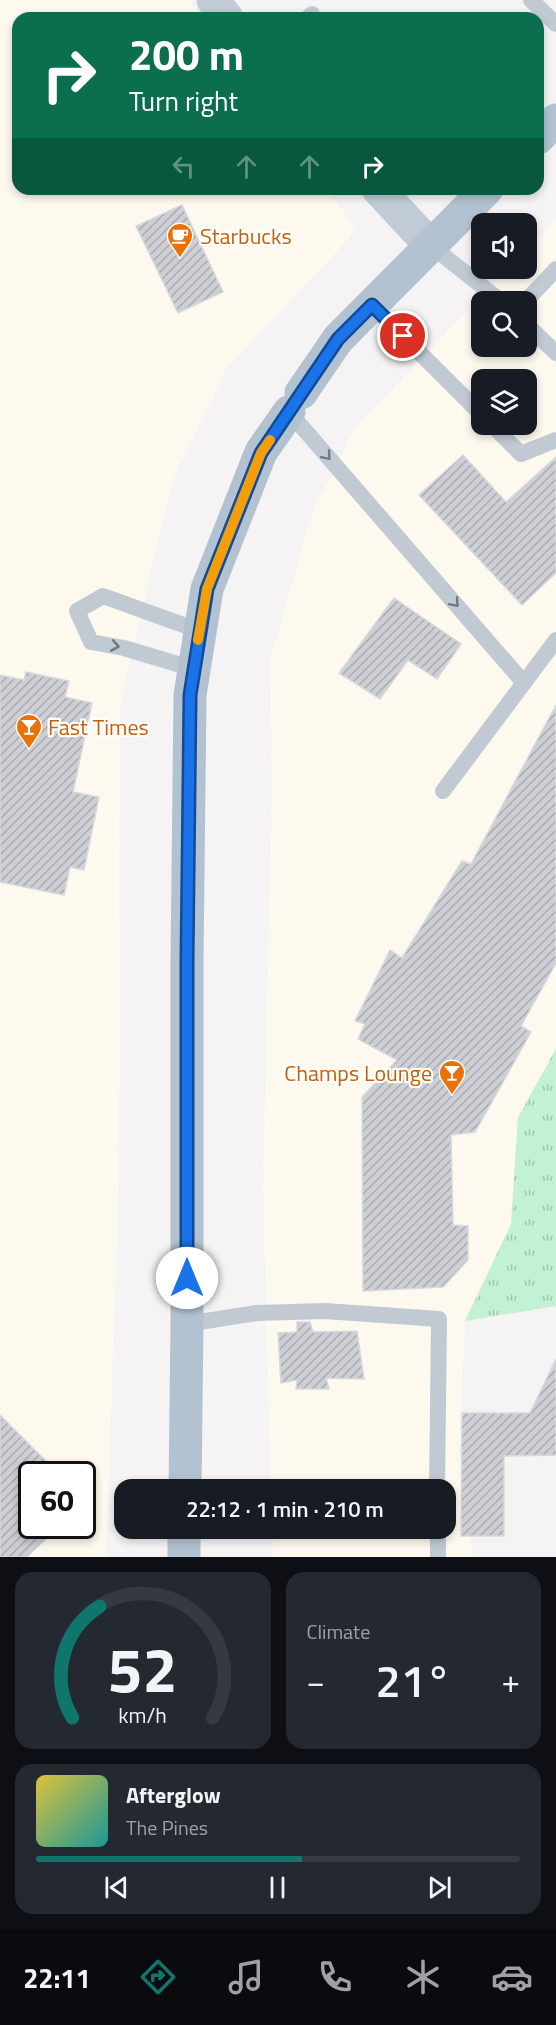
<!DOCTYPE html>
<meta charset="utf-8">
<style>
body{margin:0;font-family:"Titillium Web",sans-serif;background:#242831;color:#f1f3f6;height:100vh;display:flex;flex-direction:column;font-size:22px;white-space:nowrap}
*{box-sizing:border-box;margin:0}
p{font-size:20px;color:#9ea1a6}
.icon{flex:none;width:33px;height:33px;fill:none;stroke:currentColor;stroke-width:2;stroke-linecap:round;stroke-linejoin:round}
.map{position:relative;height:1557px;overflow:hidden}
.sheet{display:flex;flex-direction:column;gap:15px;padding:15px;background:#0d0f14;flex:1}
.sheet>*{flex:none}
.guide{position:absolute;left:12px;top:12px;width:532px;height:183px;border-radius:18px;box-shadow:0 3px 9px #0003;background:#0b6e4f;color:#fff;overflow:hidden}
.tools{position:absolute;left:471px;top:213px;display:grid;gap:12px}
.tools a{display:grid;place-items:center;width:66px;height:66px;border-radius:12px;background:#171b24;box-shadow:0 3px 9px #0003;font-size:30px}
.speed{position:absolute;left:18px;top:1461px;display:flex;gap:12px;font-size:30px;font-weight:700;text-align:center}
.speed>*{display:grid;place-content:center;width:78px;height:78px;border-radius:50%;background:#171b24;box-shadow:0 3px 9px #0003;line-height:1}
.speed .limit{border:3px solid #111;border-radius:9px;background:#fff;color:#111}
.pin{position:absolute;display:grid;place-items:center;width:51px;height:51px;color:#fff;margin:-26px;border:3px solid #fff;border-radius:50%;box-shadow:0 2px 6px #0007}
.me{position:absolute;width:66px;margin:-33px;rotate:0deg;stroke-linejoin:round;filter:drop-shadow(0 0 4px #0008)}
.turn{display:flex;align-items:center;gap:21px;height:126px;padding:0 18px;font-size:27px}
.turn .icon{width:78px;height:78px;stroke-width:2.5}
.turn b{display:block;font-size:42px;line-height:51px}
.lanes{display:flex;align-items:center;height:57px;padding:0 18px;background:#0003;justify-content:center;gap:30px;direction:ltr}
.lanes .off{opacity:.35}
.big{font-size:45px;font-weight:600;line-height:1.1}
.sheet .tile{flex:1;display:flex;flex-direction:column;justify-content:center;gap:9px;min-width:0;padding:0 21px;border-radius:18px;background:#242831}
.sheet .dial{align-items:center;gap:0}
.dial svg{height:156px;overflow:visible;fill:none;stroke:#363941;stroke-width:7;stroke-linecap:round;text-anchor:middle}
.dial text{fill:#f1f3f6;stroke:none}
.song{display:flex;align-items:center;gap:18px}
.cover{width:72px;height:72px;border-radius:9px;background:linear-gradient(135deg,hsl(50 70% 55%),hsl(180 70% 35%))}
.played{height:6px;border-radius:3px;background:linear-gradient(90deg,#0f766e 55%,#363941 55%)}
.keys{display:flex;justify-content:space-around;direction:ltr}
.heat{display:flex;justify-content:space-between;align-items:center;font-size:33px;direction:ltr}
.sheet .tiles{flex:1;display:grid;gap:15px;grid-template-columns:1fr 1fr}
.tile:last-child{grid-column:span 2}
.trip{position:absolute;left:114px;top:1479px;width:342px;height:60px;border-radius:18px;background:#171b24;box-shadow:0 3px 9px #0003;font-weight:600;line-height:60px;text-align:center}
.tab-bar{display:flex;height:96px;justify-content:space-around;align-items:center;background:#090b0e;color:#9ea1a6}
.tab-bar .icon{width:42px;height:42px}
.tab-bar .on{color:#0f766e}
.tab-bar b{font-size:27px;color:#f1f3f6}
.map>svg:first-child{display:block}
</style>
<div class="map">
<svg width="556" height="1557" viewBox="0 0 556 1557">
<defs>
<pattern id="grass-tufts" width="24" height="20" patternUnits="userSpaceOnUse" patternTransform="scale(1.5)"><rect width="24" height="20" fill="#c3f1d5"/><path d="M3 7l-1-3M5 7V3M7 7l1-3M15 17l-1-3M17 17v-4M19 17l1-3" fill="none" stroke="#a0c6b0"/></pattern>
<pattern id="building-hatch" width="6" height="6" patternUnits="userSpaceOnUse" patternTransform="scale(1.5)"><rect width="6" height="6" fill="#cdcfd5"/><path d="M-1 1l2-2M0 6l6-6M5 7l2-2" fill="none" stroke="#a8abb0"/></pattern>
</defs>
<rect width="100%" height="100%" fill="#f5f3f3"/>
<g fill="#fdf9ef" fill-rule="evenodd">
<path d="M0,0H189L202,18H18V189H327L357,230L226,369L171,485L120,706L119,1179L106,1557H0ZM32,1474H82V1526H32Z"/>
<path d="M556,219V1049L518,1117L511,1224L465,1321L459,1451L473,1557H273L272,1529L446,1528V1490L271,1489L263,1188L272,790L270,661L313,510L356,426L508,269L526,268L527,249ZM482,302H526V346H482ZM482,380H526V424H482Z"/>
</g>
<path fill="url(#grass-tufts)" d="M556,1049V1306L465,1321L511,1224L518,1117Z"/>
<g fill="url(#building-hatch)" stroke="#d7d9de" stroke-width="1.5">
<path d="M182,205L223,292L178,313L136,226Z"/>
<path d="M463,455L506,502L556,457V573L522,605L419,495Z"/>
<path d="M394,598L461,644L437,679L408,660L380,699L339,673Z"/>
<path d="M26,672L69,681L65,697L92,703L73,792L99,797L84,870L70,867L64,895L0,882V675L24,680Z"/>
<path d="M556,705V963L521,1026L531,1032L475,1132L451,1135L453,1225L468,1226V1260L443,1287L363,1291L362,1097L397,1060L358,1039L365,1024L355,1021L390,950L402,958L462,861L471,864Z"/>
<path d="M297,1322H310L313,1332L357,1331L364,1379L326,1378L329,1389H296L297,1380L281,1383L278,1333L297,1332Z"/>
<path d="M556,1359V1455L504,1456V1536H461L462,1413H530Z"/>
<path d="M0,1415L59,1474H32V1526H59L27,1557H0Z"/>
</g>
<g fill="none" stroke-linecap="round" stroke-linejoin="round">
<g stroke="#c1cad2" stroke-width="16">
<path d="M531,0L556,24"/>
<path d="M307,18L312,14"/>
<path d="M430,245L502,302"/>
<path d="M525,302L556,269"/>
<path d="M372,305L482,415"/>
<path d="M526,324L556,353"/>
<path d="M289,412L524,683"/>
<path d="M491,424L521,454L556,440"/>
<path d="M194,669L124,648L91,642L77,611L103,596L200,631"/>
<path d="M443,791L556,640"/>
<path d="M187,1324L257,1313L325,1311L439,1319L437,1490"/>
<path d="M438,1528V1557"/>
</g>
<g stroke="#c1cbd6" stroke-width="33">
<path d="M213,0L227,18"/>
<path d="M378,189L430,245"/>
</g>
<g stroke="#b3c2d1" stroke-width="33">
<path d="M538,138L556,120"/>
<path d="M301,393L338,339L487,189"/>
<path d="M185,1490L187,1324V962L190,695L207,589L261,452L289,412"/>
<path d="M184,1557V1528"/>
</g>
</g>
<defs><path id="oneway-chevron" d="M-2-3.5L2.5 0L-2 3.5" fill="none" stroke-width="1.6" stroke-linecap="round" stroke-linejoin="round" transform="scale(1.5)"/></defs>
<g stroke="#6e7983">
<use href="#oneway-chevron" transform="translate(327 456) rotate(49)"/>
<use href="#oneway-chevron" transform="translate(455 603) rotate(49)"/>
<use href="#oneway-chevron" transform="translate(115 646) rotate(10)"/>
</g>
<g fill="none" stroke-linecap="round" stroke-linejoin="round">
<defs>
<path id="route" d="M187,1278V962L190,695L207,589L261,453L338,339L372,305L403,336"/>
</defs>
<use href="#route" stroke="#114b97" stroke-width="15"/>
<use href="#route" stroke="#1a73e8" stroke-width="10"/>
<path stroke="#f59e0b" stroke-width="10" d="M198,640L207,589L261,453L270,440"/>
</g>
<defs>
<symbol id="cafe-pin" viewBox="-11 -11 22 30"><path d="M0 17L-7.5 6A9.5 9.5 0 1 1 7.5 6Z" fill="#e8710a" stroke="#fff"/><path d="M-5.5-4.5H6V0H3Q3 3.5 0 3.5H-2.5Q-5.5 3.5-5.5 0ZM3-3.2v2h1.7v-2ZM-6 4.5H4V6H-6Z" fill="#fff"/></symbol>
<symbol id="bar-pin" viewBox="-11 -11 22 30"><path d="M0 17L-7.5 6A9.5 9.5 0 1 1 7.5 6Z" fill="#e8710a" stroke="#fff"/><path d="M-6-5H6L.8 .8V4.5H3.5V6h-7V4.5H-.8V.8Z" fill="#fff"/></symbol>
</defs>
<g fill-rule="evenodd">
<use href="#cafe-pin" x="165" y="221" width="30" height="40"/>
<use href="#bar-pin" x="14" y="712" width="30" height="40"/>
<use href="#bar-pin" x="437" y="1058" width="30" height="40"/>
</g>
<g text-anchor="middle" stroke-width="4.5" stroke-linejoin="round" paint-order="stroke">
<g font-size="22" fill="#c56008" stroke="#fff" text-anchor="start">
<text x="200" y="244">Starbucks</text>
<text x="48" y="735">Fast Times</text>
<text x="432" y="1081" text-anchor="end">Champs Lounge</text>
</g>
</g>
</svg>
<div class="tools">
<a><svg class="icon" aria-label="sound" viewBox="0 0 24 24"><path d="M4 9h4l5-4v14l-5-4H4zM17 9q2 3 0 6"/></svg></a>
<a><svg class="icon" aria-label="search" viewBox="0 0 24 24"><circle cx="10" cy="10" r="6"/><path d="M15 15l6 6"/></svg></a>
<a><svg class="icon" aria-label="layers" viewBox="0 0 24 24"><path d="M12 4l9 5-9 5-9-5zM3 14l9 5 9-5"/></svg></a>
</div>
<div class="speed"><div class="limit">60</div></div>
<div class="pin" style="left:403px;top:336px;background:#d93025"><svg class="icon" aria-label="arrive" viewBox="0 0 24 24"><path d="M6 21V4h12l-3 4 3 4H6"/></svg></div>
<svg class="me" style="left:187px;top:1278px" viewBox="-20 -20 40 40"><circle r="19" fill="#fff"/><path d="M0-13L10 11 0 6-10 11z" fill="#1a73e8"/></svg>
<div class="trip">22:12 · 1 min · 210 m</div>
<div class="guide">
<div class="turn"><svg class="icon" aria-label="right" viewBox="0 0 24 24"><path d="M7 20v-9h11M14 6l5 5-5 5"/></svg><div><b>200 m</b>Turn right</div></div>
<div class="lanes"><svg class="icon off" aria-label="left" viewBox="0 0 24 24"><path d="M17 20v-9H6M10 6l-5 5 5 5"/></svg><svg class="icon off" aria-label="ahead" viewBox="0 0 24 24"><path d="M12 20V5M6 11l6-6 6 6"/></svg><svg class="icon off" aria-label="ahead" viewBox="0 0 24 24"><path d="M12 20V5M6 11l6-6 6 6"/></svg><svg class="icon" aria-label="right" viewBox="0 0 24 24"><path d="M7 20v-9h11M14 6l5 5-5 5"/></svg></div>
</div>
</div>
<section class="sheet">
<div class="tiles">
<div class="tile dial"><svg viewBox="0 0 100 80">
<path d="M14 69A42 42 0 1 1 86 69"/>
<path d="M14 69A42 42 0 0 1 28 12" stroke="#0f766e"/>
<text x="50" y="56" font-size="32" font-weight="700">52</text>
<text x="50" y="72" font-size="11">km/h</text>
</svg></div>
<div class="tile"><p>Climate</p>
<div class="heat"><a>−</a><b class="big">21°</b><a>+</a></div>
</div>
<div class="tile">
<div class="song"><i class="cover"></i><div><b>Afterglow</b><p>The Pines</p></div></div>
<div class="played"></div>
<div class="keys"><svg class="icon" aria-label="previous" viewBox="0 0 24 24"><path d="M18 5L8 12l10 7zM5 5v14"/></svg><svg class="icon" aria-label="pause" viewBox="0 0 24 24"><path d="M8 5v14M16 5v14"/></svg><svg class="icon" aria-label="next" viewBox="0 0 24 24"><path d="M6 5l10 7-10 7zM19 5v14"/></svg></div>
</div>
</div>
</section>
<nav class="tab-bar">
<b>22:11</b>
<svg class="icon on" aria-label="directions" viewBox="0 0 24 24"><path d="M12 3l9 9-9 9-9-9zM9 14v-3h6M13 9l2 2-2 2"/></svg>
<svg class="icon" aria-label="music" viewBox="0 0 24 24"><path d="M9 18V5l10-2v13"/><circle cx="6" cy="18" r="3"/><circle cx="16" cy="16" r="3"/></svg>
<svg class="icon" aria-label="phone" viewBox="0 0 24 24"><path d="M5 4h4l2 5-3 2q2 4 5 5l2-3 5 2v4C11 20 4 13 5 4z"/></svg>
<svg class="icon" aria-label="climate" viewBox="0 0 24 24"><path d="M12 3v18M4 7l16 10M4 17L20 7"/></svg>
<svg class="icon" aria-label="car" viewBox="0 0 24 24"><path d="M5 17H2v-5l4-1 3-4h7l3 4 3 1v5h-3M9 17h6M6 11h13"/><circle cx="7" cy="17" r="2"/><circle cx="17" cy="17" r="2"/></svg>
</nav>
